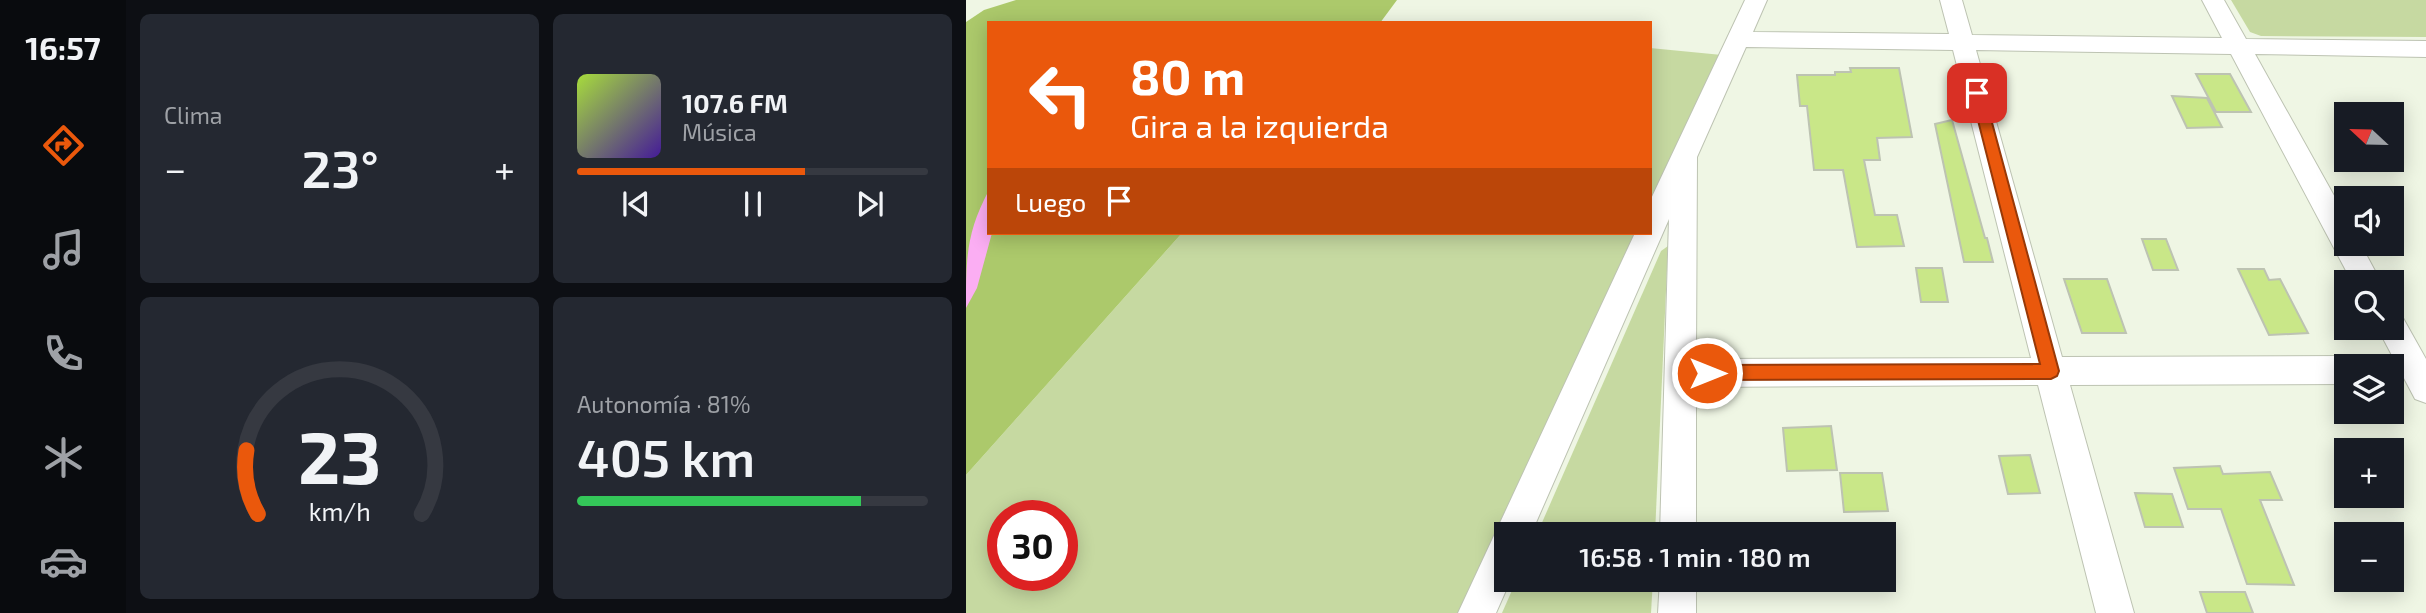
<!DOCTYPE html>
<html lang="es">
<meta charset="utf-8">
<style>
body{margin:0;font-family:"Exo 2",sans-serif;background:#242831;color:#f1f3f6;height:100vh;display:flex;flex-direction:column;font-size:26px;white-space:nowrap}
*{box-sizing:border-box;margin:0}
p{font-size:23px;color:#9ea1a6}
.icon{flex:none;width:38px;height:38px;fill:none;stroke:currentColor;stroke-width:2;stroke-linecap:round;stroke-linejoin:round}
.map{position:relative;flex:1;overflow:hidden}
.details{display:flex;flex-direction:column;gap:14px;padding:14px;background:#0d0f14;width:840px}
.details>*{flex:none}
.top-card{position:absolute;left:21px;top:21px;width:665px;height:214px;border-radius:0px;box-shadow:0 4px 18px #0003;background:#ea580c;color:#fff;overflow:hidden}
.needle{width:46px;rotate:292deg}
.buttons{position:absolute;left:1368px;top:102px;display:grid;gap:14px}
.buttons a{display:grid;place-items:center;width:70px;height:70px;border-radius:0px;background:#171b24;box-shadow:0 4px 18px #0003;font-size:35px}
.speed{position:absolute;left:21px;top:500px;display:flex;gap:14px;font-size:35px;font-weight:700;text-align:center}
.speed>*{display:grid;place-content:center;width:91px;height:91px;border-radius:50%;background:#171b24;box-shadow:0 4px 18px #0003;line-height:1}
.speed .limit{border:10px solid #d22;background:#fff;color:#111}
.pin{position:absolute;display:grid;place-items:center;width:60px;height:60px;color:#fff;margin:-30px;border-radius:14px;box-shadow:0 4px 10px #0006}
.me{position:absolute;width:77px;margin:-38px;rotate:90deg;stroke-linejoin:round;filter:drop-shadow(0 0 5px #0008)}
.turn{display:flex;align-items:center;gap:24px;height:147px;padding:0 28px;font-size:32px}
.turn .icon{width:91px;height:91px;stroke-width:2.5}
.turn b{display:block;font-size:49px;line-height:60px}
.then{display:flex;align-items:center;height:66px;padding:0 28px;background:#0003;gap:14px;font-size:26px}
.big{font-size:52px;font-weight:600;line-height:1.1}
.details .card{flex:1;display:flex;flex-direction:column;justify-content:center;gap:10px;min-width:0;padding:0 24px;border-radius:10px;background:#242831}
.details .dial{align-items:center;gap:0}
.dial svg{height:182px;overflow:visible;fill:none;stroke:#363941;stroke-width:7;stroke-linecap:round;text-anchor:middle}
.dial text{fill:#f1f3f6;stroke:none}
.song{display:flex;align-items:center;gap:21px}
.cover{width:84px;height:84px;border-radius:10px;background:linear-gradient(135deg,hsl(80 70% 55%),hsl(260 70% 35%))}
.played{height:7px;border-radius:4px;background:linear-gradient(90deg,#ea580c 65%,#363941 65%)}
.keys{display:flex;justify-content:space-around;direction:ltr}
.heat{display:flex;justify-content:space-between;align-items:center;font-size:38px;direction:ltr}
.charge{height:10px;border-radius:5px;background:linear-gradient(90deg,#34c759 81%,#363941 0)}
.details .tiles{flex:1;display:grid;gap:14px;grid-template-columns:repeat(2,1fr)}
.trip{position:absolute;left:528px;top:522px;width:402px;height:70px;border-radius:0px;background:#171b24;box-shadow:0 4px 18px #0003;font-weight:600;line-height:70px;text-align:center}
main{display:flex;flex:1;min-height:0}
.tabs{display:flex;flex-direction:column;width:126px;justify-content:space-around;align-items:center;background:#090b0e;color:#9ea1a6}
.tabs .icon{width:49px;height:49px}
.tabs .active{color:#ea580c}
.tabs b{font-size:32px;color:#f1f3f6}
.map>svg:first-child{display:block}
</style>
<main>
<nav class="tabs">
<b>16:57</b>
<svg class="icon active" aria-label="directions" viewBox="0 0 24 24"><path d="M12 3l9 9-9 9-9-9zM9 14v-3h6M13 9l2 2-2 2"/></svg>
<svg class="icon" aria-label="music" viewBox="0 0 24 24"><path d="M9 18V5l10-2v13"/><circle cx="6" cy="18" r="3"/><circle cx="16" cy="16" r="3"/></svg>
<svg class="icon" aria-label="phone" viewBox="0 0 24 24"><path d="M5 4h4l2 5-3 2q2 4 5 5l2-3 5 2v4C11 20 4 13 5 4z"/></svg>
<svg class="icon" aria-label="climate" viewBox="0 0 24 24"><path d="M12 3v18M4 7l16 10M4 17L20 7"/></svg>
<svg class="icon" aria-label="car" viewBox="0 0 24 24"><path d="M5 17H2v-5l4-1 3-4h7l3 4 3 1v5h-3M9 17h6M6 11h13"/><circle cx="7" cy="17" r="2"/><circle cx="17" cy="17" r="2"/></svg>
</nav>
<section class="details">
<div class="tiles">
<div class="card"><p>Clima</p>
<div class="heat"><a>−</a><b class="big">23°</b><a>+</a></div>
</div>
<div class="card">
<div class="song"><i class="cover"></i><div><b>107.6 FM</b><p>Música</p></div></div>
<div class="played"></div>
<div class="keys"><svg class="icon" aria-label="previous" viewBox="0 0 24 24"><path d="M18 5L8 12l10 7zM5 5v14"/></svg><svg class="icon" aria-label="pause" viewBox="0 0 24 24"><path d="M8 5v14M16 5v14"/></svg><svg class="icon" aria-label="next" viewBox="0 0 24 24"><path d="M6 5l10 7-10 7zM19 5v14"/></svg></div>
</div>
<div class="card dial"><svg viewBox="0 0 100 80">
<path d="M14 69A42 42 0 1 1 86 69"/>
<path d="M14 69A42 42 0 0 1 9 41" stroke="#ea580c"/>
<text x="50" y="56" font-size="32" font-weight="700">23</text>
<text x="50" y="72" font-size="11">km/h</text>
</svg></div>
<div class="card"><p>Autonomía · 81%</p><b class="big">405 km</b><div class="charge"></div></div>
</div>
</section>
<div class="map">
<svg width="1460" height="613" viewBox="0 0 1460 613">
<rect width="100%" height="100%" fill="#eff6e4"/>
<g fill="#c6d9a1" fill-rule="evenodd">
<path d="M1265,0H1460V37L1295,36L1284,32Z"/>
<path d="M684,48L756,55L684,210Z"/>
<path d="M216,233H674L497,613H0V475ZM37,516H96V576H37Z"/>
<path d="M702,246L689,534H571L695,251Z"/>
<path d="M551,579H687L685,613H536Z"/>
</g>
<path fill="#acc96b" d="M50,0H431L414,23H23V233H216L0,475V22L18,10Z"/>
<path fill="#fbaef3" d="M23,190V233H26L11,288L0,308C0,259 0,233 23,190Z"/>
<g fill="#c9e788" stroke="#bdc3b2" stroke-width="2">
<path d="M884,68H933L946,137L911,138L914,160H898L909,215H931L938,246L891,247L877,170H848L841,106H834L831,75H869V72H885Z"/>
<path d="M1230,74H1264L1285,112H1250Z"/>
<path d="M1206,96L1241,98L1256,127L1221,128Z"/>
<path d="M986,120L1019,238H1021L1027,262H998L969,124Z"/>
<path d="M1176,239H1200L1212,270H1187Z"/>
<path d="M950,268H976L982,302H955Z"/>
<path d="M1272,269H1298L1303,280L1314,279L1342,333L1303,335Z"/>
<path d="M1098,279H1141L1160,333H1116Z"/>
<path d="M865,426L871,470L821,471L817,428Z"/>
<path d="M1064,455L1074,493L1042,494L1033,456Z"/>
<path d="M1254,466L1257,474L1304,472L1316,500H1294L1328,585L1281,584L1255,509H1222L1208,468Z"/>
<path d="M874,473H916L922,511L878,512Z"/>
<path d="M1169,493L1206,494L1217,527H1179Z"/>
<path d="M1234,592H1279L1287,613H1241Z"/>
</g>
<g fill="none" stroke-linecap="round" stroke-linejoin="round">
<defs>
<g id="street">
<path d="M779,0H801L787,32L983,34L974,0H996L1006,35L1256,38L1236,0H1258L1280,39L1460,41V57L1289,54L1381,219V243H1394L1415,282H1386L1265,54L1010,50L1096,357L1381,356L1392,360L1395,366H1381V384L1104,385L1168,613H1130L1072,385L730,387V534H694L703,219L565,534H541V579H545L530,613H492L669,233H684V201ZM780,47L987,50L1065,358L730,359L731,157Z"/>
<path d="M1426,314L1437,318L1460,359V403L1449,399L1411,327H1426Z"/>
<path d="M694,579H730V613H692Z"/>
</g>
</defs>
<use href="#street" stroke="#bdc3b2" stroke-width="2"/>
<use href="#street" fill="#fff" fill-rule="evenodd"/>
</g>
<path fill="#ea580c" stroke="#983908" stroke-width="2" d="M1011,89L1018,93L1093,371L1091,376L1085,379L741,380L735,378L733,373L735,368L741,365L1074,364L1005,93Z"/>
</svg>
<div class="buttons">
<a><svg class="needle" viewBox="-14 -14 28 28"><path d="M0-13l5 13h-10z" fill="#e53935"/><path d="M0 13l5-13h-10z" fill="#9ea1a6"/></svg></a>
<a><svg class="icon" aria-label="sound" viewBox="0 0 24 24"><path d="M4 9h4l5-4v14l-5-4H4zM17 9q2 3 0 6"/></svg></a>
<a><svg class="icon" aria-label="search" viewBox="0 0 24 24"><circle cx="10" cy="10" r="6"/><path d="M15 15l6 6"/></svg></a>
<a><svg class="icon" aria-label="layers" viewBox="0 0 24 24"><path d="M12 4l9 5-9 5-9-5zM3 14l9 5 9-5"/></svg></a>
<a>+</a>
<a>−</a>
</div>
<div class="speed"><div class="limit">30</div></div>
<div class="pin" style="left:1011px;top:93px;background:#d93025"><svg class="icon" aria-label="arrive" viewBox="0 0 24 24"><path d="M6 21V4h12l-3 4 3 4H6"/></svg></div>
<svg class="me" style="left:741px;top:373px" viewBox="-20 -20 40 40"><circle r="17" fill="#ea580c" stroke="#fff" stroke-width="3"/><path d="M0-11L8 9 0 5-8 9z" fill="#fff"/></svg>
<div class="trip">16:58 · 1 min · 180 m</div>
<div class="top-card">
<div class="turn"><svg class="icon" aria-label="left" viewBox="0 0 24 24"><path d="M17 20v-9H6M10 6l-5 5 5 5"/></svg><div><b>80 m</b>Gira a la izquierda</div></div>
<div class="then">Luego<svg class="icon" aria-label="arrive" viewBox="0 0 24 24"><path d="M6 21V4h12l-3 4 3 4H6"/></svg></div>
</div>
</div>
</main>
